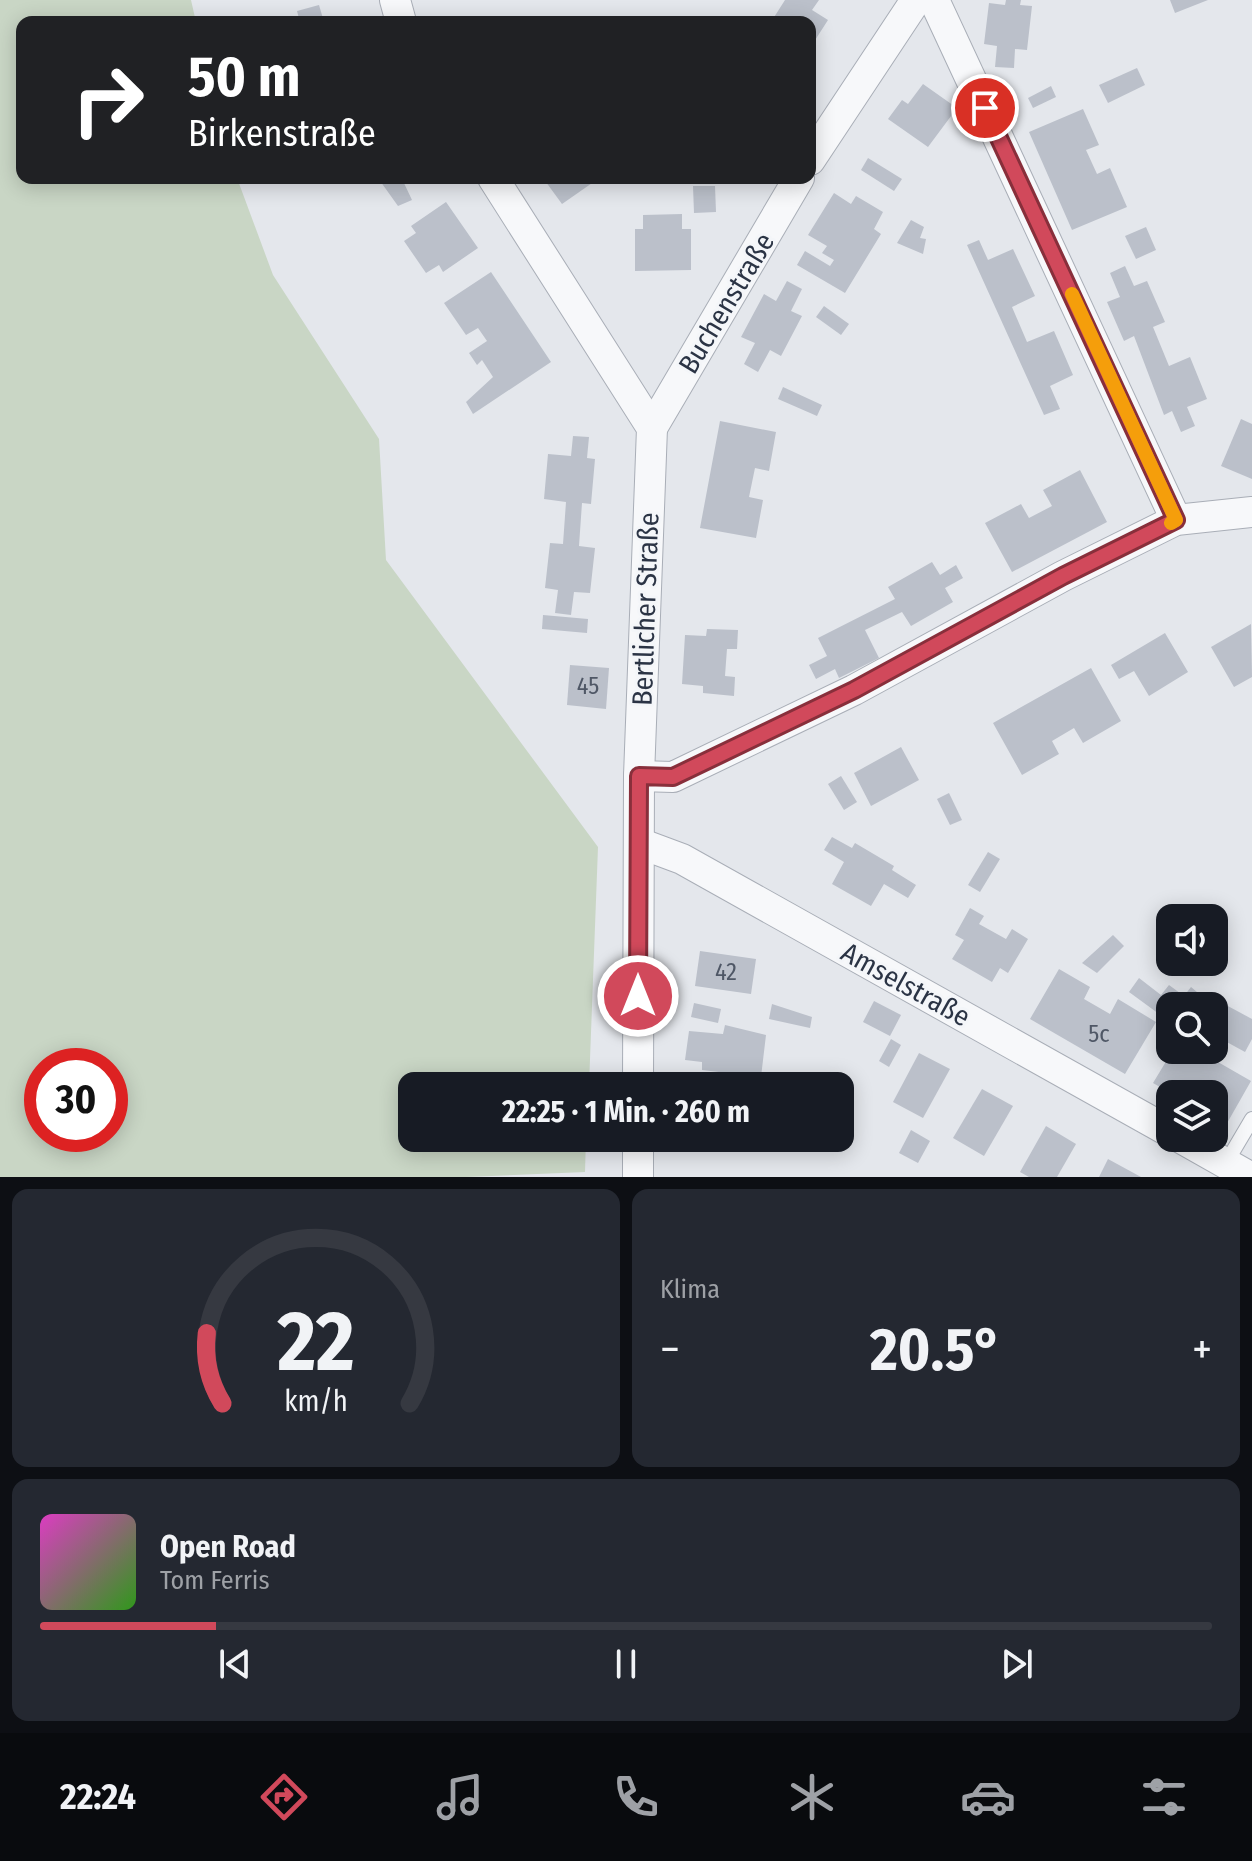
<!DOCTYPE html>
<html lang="de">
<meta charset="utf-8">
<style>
body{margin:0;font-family:"Fira Sans Condensed",sans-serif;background:#242831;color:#f1f3f6;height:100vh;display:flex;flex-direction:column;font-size:30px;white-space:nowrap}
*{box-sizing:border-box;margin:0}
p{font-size:26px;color:#9ea1a6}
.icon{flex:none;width:44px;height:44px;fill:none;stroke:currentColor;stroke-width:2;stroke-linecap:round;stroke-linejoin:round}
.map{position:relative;height:1177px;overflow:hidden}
.drawer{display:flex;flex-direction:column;gap:12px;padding:12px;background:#0d0f14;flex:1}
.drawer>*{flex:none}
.top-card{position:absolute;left:16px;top:16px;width:800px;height:168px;border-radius:16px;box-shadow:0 4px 20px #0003;background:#202124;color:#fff;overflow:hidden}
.tools{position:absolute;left:1156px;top:904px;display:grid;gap:16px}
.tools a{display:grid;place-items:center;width:72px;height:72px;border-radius:16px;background:#171b24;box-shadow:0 4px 20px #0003;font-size:40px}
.speed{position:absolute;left:24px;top:1048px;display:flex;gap:16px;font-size:40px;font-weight:700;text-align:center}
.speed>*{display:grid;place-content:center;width:104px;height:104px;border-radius:50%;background:#171b24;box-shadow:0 4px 20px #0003;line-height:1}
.speed .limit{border:12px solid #d22;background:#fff;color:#111}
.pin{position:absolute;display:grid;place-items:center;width:68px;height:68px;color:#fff;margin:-34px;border:4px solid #fff;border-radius:50%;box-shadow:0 2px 8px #0007}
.me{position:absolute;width:88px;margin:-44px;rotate:0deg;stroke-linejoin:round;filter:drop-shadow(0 0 6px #0008)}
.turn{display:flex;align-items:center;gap:28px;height:168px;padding:0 40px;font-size:36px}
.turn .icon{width:104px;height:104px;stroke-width:2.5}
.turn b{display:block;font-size:56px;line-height:68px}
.big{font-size:60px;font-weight:700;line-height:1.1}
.drawer .card{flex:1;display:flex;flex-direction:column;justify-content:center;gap:12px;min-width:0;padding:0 28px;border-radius:16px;background:#242831}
.drawer .dial{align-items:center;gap:0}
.dial svg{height:208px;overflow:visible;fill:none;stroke:#363941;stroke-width:7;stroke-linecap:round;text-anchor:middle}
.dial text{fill:#f1f3f6;stroke:none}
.song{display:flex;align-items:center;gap:24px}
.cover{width:96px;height:96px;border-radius:12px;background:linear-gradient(135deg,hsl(310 70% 55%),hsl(110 70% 35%))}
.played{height:8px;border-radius:4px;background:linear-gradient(90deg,#d1495b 15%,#363941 15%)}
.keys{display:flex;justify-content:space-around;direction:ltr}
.heat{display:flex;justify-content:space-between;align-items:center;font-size:44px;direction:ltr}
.drawer .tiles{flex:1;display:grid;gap:12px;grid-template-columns:1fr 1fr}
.card:last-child{grid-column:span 2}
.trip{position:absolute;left:398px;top:1072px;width:456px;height:80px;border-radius:16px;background:#171b24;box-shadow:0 4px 20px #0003;font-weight:700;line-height:80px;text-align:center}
.tab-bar{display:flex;height:128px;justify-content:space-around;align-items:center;background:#090b0e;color:#9ea1a6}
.tab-bar .icon{width:56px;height:56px}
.tab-bar .current{color:#d1495b}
.tab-bar b{font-size:36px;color:#f1f3f6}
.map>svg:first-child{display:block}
</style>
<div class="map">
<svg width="1252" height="1177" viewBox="0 0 1252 1177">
<rect width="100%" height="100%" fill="#e4e7ec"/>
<path fill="#c9d6c5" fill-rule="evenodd" d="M0,0H191L196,22H22V178H237L273,275L379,439L386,560L598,847L589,1086H412V1138H586L585,1172L466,1177H0ZM42,1066H110V1134H42Z"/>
<g fill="#bbc0ca">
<path d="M785,0H819L812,10L828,20L810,48V22H771Z"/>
<path d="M1006,0H1021L1020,5L1032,6L1027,50L1015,49L1014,68L995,67L997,46L984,44L989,3L1005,5Z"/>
<path d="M1170,0H1208L1175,13Z"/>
<path d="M319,5L324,22H300L297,11Z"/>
<path d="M1137,68L1145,85L1108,103L1099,85Z"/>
<path d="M923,84L957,108L928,147L888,119L902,100L908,104Z"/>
<path d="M1051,86L1056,97L1033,108L1028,98Z"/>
<path d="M1083,109L1099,145L1086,150L1097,174L1110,168L1127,207L1072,230L1029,132Z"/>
<path d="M868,158L902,179L894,191L861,170Z"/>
<path d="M378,178H408L403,181L412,200L398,206Z"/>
<path d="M543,178H593L595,181L562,204Z"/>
<path d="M693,186H715L716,212L694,213Z"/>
<path d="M834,193L851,204L856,196L883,212L874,229L881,234L845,293L797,265L805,251L830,266L834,260L822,253L827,246L808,235Z"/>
<path d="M446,202L478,248L443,272L439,265L426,273L404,241L416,233L411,226Z"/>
<path d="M682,214V229H691V270L635,271V229H643V215Z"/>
<path d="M911,220L924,227L920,238L926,239L923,254L897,243Z"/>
<path d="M1146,227L1156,250L1136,259L1125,236Z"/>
<path d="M979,240L988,260L1013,249L1035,296L1012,307L1027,342L1054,331L1073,375L1050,386L1060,409L1044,415L967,245Z"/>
<path d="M1125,266L1134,286L1147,281L1165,322L1153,327L1169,366L1190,357L1207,399L1187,407L1195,426L1181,432L1172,411L1164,415L1134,336L1124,341L1107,302L1120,297L1110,273Z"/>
<path d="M491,272L551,362L473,414L466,402L493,377L482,360L477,365L469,353L487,341L478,328L466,335L444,303Z"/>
<path d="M787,281L802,289L791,311L802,316L781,356L770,350L758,372L744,364L755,343L741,337L764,294L776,301Z"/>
<path d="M824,306L849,324L841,335L816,317Z"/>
<path d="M783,387L822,405L817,416L778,399Z"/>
<path d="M1241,419L1252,424V479L1221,466Z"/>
<path d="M720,421L776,432L769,471L755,468L749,497L763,500L756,538L700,528Z"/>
<path d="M573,436L589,437L587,458L595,459L591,504L582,503L579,546L595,548L590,593L574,592L571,615L555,613L558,590L545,588L550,543L563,544L566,502L544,499L548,454L571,456Z"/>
<path d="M1080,470L1107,522L1012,572L985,523L1021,504L1029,518L1052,506L1043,490Z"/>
<path d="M932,562L940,575L956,565L963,578L945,588L953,602L911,626L902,612L865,630L879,658L839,678L835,669L816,679L809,665L827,656L818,638L895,599L888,587Z"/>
<path d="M543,615L588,619L587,633L542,629Z"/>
<path d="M1251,624L1252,677L1234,687L1211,647Z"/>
<path d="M707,629L738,630L737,649H727L726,662L725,676L735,677L734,696L703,693V686L682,684L685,635L706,636Z"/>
<path d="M1165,633L1188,672L1149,696L1134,671L1119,679L1111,665Z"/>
<path d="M570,665L609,668L606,709L567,705Z"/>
<path d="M1091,668L1121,721L1083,743L1074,728L1052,741L1059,754L1022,775L993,723Z"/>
<path d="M901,747L919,780L871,806L854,773Z"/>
<path d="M841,776L857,802L844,810L828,784Z"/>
<path d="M949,793L962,820L950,825L937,799Z"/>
<path d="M832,837L852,848L855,843L894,866L892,870L916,885L908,898L884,884L871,906L832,884L844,862L824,850Z"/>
<path d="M988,852L1000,859L980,892L968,885Z"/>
<path d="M970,908L984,916L979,924L1006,939L1012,929L1028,939L1008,973L1000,968L992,982L952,959L964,940L955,935Z"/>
<path d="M1113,935L1124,946L1097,973L1082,963Z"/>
<path d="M700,951L756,959L751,994L695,986Z"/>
<path d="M1059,969L1090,987L1084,999L1110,1014L1118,999L1156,1022L1125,1074L1030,1019Z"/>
<path d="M1139,978L1161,995L1169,985L1184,996L1191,987L1203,997L1196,1006H1170V1022L1129,992Z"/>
<path d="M874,1001L901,1015L890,1036L863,1022Z"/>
<path d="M694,1003L721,1009L718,1023L691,1017Z"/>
<path d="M772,1004L812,1017L810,1028L769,1019Z"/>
<path d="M1226,1005L1252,1019V1039L1245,1052L1214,1035V1027Z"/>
<path d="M725,1025L766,1035L761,1077L794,1083V1086H760L761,1077L702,1070V1062L685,1060L689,1031L723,1034Z"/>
<path d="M891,1039L901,1045L889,1067L879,1061Z"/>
<path d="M1173,1050H1197L1251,1081L1226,1125L1214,1118V1094H1172L1153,1083Z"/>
<path d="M919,1053L950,1069L923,1118L893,1102Z"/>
<path d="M982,1089L1013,1106L984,1156L953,1138Z"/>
<path d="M1046,1126L1076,1144L1057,1177H1029L1020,1172Z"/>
<path d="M911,1130L930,1141L918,1163L899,1153Z"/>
<path d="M685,1138H733L732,1146Z"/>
<path d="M1108,1159L1141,1177H1099Z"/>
</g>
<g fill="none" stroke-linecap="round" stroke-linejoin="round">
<defs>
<path id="lane" d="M1226,1163L1252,1119"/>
<g id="street">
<path d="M395,0L401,22"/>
<path d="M934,0L1176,520"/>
<path d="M810,160L916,0"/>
<path d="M493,178L652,428L639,776L638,1086"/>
<path d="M652,428L799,178"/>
<path d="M639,776L673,777L854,690L1063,576L1176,520L1252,512"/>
<path d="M639,843L682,859L1170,1132"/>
<path d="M1181,1138L1250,1177"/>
<path d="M638,1177V1138"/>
</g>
</defs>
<use href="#lane" stroke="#a9aeb7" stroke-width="16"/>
<use href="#street" stroke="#a9aeb7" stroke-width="32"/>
<use href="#lane" stroke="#f7f8fa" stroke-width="14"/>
<use href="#street" stroke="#f7f8fa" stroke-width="30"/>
</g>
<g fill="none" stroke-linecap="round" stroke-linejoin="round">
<defs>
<path id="route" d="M638,996L639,776L673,777L854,690L1063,576L1176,520L985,108"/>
</defs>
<use href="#route" stroke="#882f3b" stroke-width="20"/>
<use href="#route" stroke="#d1495b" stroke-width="14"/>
<path stroke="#f59e0b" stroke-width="14" d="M1072,294L1176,520L1171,523"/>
</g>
<g text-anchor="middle" stroke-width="6" stroke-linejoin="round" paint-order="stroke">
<g font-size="24" fill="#4f5766">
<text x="588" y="694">45</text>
<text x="726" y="980">42</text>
<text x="1099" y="1042">5c</text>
</g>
<g font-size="28" fill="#2b3445" stroke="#f4f6f9">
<text transform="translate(726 303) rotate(-59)" y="10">Buchenstraße</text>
<text transform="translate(645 609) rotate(-88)" y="10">Bertlicher Straße</text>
<text transform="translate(906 984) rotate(29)" y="10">Amselstraße</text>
</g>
</g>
</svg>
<div class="tools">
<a><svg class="icon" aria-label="sound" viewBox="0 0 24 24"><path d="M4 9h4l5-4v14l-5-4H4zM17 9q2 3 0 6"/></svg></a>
<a><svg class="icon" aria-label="search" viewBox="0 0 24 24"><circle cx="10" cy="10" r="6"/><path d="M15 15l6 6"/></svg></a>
<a><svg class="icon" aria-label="layers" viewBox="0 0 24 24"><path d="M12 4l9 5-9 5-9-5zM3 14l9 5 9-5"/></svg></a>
</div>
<div class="speed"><div class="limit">30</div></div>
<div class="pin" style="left:985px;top:108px;background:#d93025"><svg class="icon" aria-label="arrive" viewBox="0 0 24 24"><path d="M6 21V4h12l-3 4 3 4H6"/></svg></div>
<svg class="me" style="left:638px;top:996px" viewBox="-20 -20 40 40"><circle r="17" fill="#d1495b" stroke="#fff" stroke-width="3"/><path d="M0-11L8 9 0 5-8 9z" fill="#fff"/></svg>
<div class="trip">22:25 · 1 Min. · 260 m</div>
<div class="top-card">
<div class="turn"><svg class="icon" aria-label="right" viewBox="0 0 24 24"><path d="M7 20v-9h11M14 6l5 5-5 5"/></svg><div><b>50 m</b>Birkenstraße</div></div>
</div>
</div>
<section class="drawer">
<div class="tiles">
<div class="card dial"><svg viewBox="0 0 100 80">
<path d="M14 69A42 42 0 1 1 86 69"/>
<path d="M14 69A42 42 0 0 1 8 42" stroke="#d1495b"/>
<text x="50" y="56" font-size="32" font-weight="700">22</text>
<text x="50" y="72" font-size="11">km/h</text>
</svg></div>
<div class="card"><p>Klima</p>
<div class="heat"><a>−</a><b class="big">20.5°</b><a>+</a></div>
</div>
<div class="card">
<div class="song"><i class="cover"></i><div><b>Open Road</b><p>Tom Ferris</p></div></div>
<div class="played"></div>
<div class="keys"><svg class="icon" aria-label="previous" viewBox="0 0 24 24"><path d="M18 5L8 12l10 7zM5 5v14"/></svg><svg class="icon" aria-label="pause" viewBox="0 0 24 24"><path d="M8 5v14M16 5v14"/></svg><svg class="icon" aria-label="next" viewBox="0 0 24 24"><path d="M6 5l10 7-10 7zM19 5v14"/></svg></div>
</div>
</div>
</section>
<nav class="tab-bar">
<b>22:24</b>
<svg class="icon current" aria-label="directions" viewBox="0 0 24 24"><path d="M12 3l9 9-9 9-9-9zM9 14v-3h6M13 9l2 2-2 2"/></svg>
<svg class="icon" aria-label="music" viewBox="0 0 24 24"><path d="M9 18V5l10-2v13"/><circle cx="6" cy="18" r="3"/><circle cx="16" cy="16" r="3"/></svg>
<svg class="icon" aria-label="phone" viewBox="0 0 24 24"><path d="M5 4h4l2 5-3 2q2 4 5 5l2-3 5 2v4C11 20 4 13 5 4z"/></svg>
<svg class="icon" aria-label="climate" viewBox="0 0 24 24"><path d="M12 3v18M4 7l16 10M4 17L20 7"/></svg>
<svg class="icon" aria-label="car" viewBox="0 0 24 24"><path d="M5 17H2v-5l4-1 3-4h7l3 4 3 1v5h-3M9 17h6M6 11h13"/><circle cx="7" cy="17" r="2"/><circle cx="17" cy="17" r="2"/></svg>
<svg class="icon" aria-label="filters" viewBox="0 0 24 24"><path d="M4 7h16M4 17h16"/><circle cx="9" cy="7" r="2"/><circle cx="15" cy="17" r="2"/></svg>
</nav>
